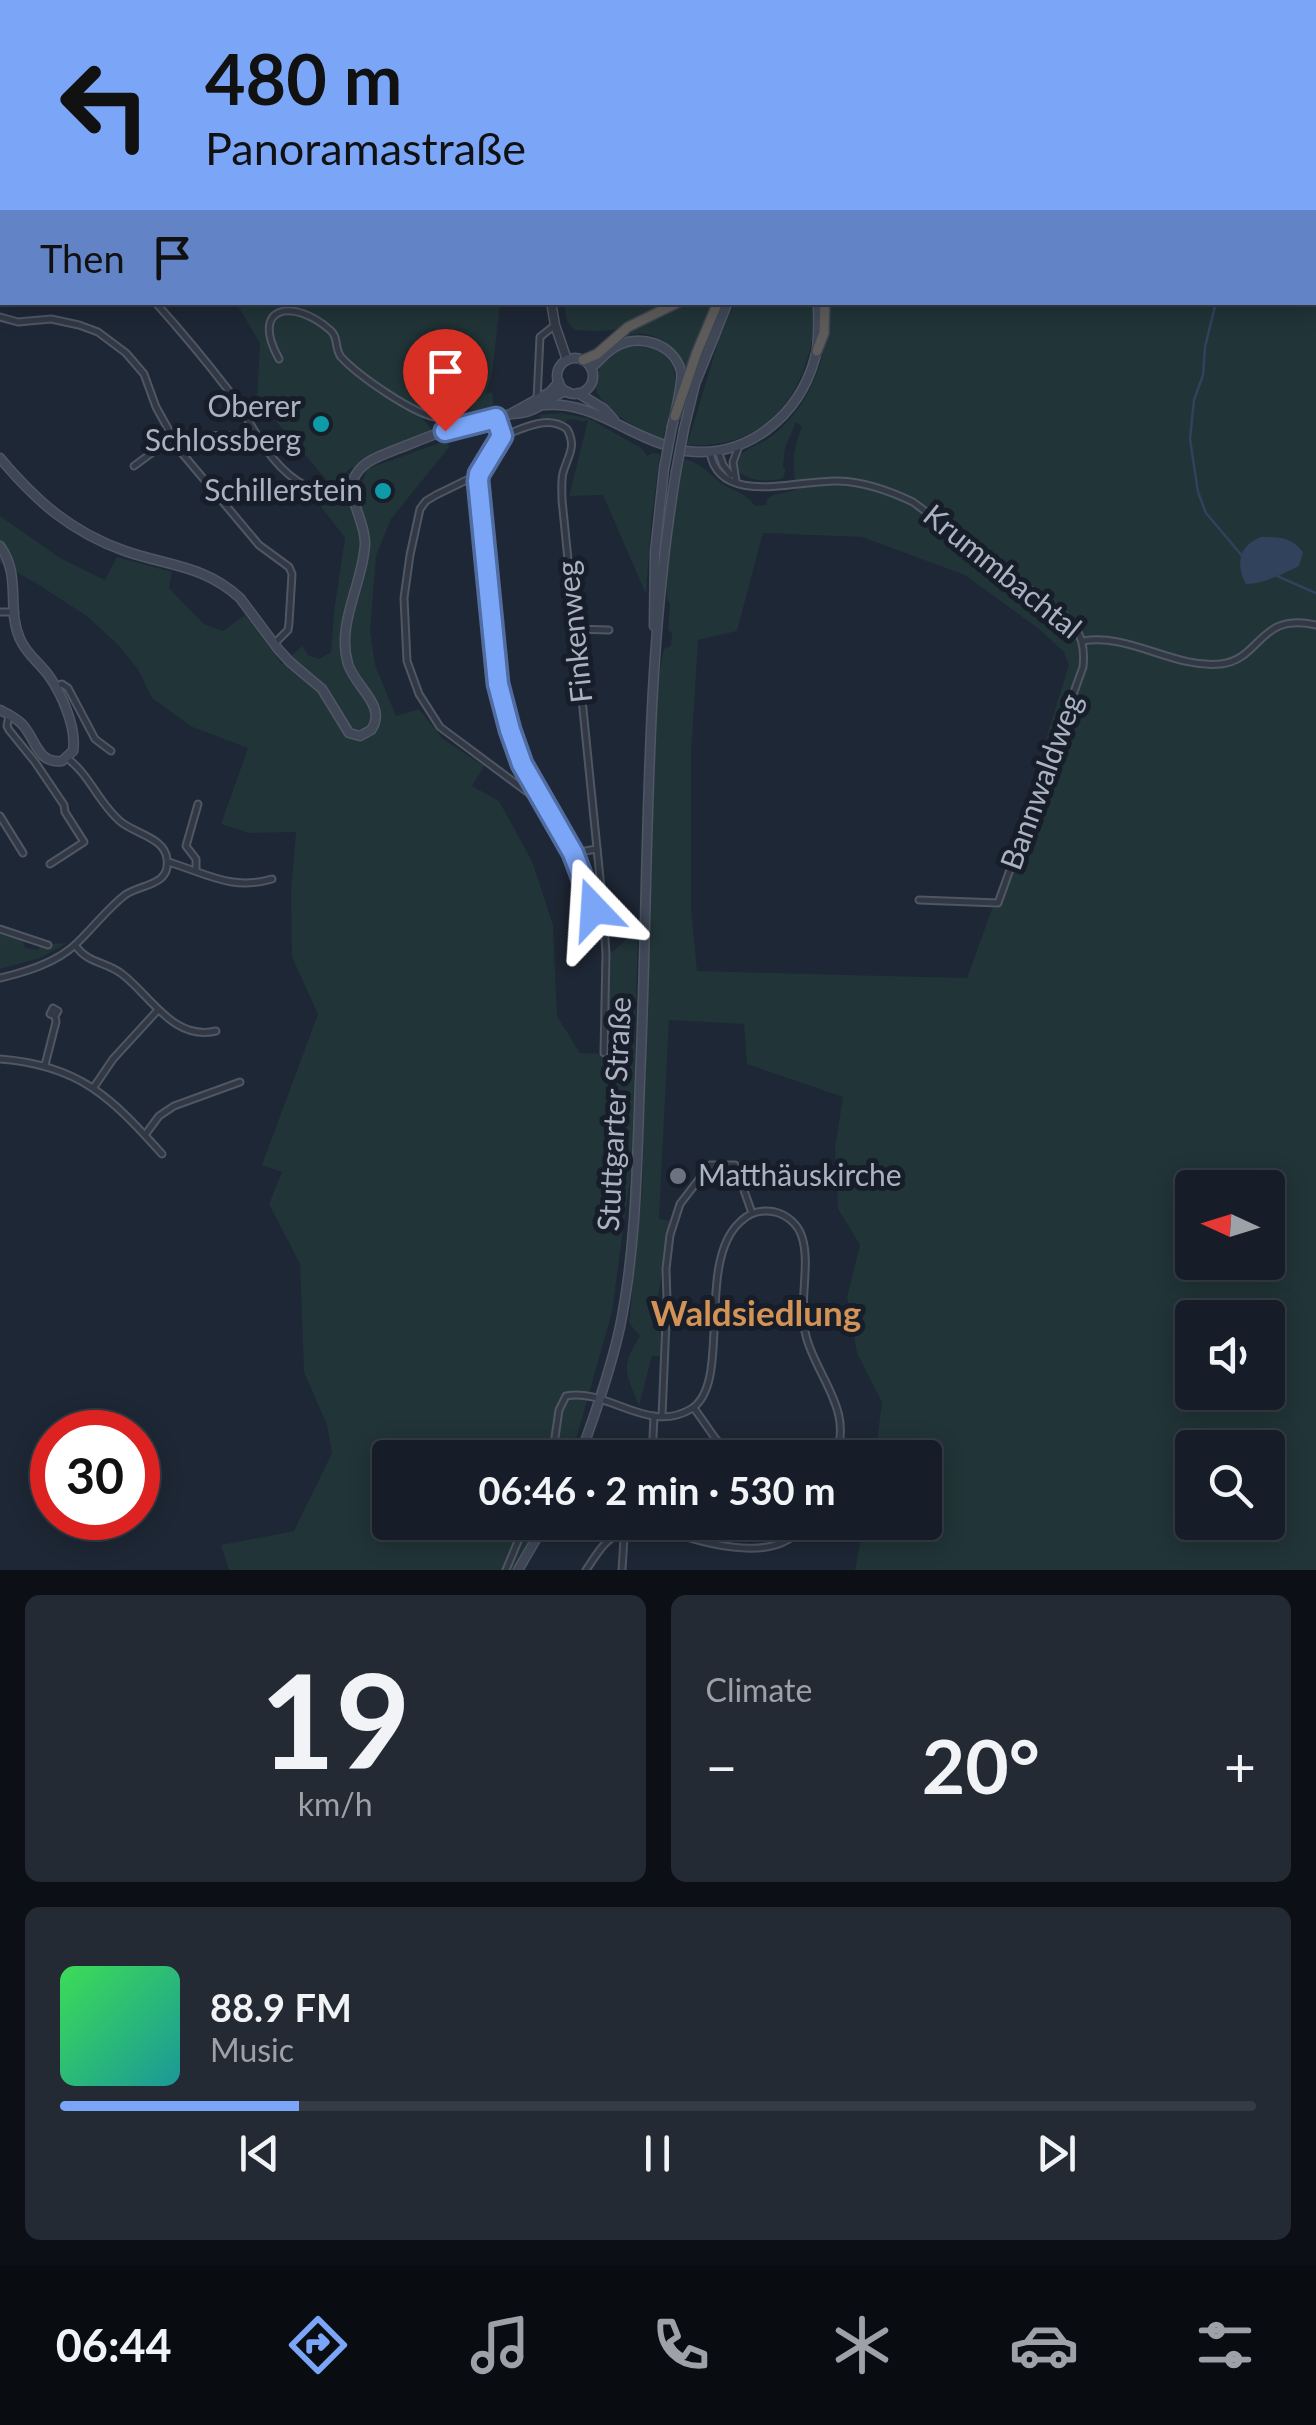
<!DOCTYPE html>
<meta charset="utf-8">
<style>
body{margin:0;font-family:Lato,sans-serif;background:#232a34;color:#f1f3f6;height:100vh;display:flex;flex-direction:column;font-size:38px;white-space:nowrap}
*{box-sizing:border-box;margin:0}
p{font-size:32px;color:#9ea2a8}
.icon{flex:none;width:55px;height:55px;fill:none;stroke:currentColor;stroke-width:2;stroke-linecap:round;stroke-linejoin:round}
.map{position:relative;height:1570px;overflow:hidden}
.drawer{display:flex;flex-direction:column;gap:25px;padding:25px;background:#0c1016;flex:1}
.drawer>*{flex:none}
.hud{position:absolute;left:0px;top:0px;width:1318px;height:305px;box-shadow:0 5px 25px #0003,0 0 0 2px #353b45;background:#7ba6f8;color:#111;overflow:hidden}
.needle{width:65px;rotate:274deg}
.tools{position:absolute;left:1175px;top:1170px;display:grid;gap:20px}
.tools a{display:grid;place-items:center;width:110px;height:110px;border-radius:10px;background:#161d28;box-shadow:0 5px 25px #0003,0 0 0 2px #353b45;font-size:50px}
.speed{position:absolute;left:30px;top:1410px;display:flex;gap:20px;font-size:50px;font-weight:700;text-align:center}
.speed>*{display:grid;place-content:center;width:130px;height:130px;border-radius:50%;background:#161d28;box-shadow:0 5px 25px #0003,0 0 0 2px #353b45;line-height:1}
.speed .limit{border:15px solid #d22;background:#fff;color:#111}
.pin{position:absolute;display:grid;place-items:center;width:85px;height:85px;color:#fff;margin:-102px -42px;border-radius:50% 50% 50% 0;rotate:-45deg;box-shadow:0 0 10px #0007}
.pin .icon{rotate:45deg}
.me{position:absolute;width:110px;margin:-55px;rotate:340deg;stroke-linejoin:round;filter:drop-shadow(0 0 8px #0008)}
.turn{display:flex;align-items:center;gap:35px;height:210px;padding:0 40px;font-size:45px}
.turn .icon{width:130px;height:130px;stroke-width:2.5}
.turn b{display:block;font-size:70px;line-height:85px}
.then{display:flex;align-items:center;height:95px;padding:0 40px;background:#0003;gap:20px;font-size:38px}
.big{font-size:75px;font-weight:700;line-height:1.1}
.drawer .card{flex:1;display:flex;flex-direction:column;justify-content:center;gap:15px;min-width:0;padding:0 35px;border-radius:15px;background:#232a34}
.drawer .dial{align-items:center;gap:0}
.dial b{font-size:130px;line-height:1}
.song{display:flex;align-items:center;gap:30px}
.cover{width:120px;height:120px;border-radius:15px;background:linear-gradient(135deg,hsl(130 70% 55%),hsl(180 70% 35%))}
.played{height:10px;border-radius:5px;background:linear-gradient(90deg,#7ba6f8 20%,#353b45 20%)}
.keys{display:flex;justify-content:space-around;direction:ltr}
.heat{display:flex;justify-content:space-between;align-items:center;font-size:55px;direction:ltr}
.drawer .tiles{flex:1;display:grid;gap:25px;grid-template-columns:1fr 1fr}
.card:last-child{grid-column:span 2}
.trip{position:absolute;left:372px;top:1440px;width:570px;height:100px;border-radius:10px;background:#161d28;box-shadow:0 5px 25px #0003,0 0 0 2px #353b45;font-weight:700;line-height:100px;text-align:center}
.menu{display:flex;height:160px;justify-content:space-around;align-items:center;background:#090c10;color:#9ea2a8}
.menu .icon{width:70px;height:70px}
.menu .current{color:#7ba6f8}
.menu b{font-size:45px;color:#f1f3f6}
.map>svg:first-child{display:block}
</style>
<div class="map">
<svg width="1316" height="1570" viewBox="0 0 1316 1570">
<rect width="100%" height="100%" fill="#1e2735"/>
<g fill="#213437" fill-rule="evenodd">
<path d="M0,0H538L537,2H2V262H0Z"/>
<path d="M974,0H1316V1570H855L864,1523L925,1522V1458L875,1457L882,1402L857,1353L847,1297L860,1245L838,1209L835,1148L843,1097L747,1064L744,1024L669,1020L659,1219L672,1221L652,1328L663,1330L662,1356H652L639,1406C626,1372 619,1369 640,1336L629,1323L642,1191L656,715L660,668L664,649L671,646L672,633L668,630L670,604L667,599L666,586L675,510L684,459C700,462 707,472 720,482C732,491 746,492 755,506L766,505L767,499L773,495L796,490C793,464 791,453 802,427L796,422L785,448L783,467L786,470L783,478C768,483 749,481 738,471L736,460C744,447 761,445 773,435C814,402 828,353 829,303L1315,302V2H972ZM763,533L862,537L965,575L1039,629L1064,652L1069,665L1001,884L967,978L697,971L691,909V755L698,640L737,631ZM1192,1188H1268V1262H1192ZM1192,1318H1268V1392H1192ZM1192,1448H1268V1522H1192Z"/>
<path d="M236,303H500L492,374L486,394L492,392L494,410L481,414L468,409L469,405L475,402L472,393L451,381C434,393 425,398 423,419L433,431C391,445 363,455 331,485L257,399L260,343Z"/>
<path d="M564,303H666L614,330L596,331L575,330L567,321Z"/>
<path d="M691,303H712L685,370C683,349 650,325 627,337C615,342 604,354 593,361L627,334Z"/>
<path d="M735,303H816C814,381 775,451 687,445L720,336Z"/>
<path d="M642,345C694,357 672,403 663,439C641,430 610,416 598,394C595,388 596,386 597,379C599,354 621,346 642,345Z"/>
<path d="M560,413L588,418L643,449L647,456L653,453L660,454L651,523L646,594L603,495L569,496L588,420L582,422C576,419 571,418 565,422L555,418H541L539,415Z"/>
<path d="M445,441L450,446L391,519L376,556L370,631L375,665L396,716L419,709L443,739L484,766L472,786L499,801L532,861L553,925L557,1016L580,1053L605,1054L611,953L638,929L632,1163L612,1312L571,1457L390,1458V1522L542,1523L533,1544L514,1570H229L221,1545L294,1531L332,1453L327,1425L304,1372L300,1264L269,1204L282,1172L262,1165L318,1014L292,957L291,891L296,832L249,833L221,824L248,748L192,727L152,698L139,671L119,646L88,617L36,583L0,563V516L60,558L105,580L117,557L172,572L169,588L204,624L223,631L245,615L282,664L302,646L308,655L319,659L331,652L334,612L345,538L313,496L358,491L367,469Z"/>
<path d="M0,934L23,941L25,948L38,950L40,947H51L52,944L67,943L40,958L0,969Z"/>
</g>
<path fill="#31425c" d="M1261,537C1280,537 1291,537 1303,552L1299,566C1284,573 1262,585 1246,584C1235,565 1239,545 1261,537Z"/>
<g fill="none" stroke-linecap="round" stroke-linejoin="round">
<g stroke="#31425c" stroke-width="2.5">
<path d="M1237,2L1238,0"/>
<path d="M1216,302L1205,347L1203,375L1194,400L1190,439L1198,492L1206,513L1243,557"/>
<path d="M1277,576L1316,593"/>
</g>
<defs>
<g id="minor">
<path d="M155,302C181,331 206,361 229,391C255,425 266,465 306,486C321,494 336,488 351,487"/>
<path d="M0,317L18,322L51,319L79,325L98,332L126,353L144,374L156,407L181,452L259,545L289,567L292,574L289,623L288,630L275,643"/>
<path d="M279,359C249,305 294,298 330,330C339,337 334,348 341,357C359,376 414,415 439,418"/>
<path d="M537,399L540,337L555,325"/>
<path d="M496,418L502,436L479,474L478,481L499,684L510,731L522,764L573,853L593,909L603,908"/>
<path d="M445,431L439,418L462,405"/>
<path d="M502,436C523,429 547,414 567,429C577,447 568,455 563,473C561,481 562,491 562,500L603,908L606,954L604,1053"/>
<path d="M176,443C202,431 227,437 255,436"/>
<path d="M718,451L723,465L731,475"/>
<path d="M710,452C719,508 800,479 839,481C865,482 890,491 913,502L1069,619C1082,634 1085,648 1083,667L998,903L919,900"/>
<path d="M134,466L172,438"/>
<path d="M479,474L436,495L426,501L420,509L410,555L404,598L407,661L419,694L440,727L534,797L538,795"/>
<path d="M736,481L733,462L739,446"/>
<path d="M0,612H15"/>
<path d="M574,629L609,630"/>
<path d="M1083,641C1130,633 1174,669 1221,664C1262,659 1258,612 1316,625"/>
<path d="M55,687L62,684L68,688L95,739L111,751"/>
<path d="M9,715L7,726L9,730L35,762L64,805L65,812L84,842L50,864"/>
<path d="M0,816L23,853"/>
<path d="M573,853L597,849"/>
<path d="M168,862C206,873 231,891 272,879"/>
<path d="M196,871V859L186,846L198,804"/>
<path d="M0,929L48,945"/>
<path d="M75,945C88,964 105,961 122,974C151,996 173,1041 216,1031"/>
<path d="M0,978C26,972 56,963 76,944C93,928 107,909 125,895C140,884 171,886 167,859C165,838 136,834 121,822C99,804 90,775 67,758"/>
<path d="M0,1059C79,1065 111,1097 162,1154"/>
<path d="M45,1065L56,1022L55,1016L50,1014L53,1008L58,1011L55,1016"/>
<path d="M94,1087L113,1059L157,1011"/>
<path d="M145,1135L159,1116L174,1106L240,1082"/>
<path d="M694,1408L715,1438L733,1458"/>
<path d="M662,1416L667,1299L666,1269L670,1235L680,1204L710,1165H735L752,1213"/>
<path d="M798,1457V1458"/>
<path d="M552,1458L559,1410L566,1396C606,1387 648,1435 691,1409C733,1384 695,1263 740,1222C750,1212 761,1209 775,1212C787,1215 798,1224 802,1237C811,1265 798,1303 806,1336C816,1376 856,1413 834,1458"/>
<path d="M652,1458L654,1416"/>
<path d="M647,1522C691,1541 780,1570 804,1522"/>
<path d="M506,1570L526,1522"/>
<path d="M586,1570C596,1556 606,1535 624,1534"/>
<path d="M622,1570L625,1522"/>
</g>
<g id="tertiary">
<path d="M545,2V0"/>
<path d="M551,302L555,325L567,360"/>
</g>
<g id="secondary">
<circle cx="575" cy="376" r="18"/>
<path d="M591,368C599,361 606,352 615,347C639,333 673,343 681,371C683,380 675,416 672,426"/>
<path d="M578,393L604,409L614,420"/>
<path d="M545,405C589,401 622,431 662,444"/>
<path d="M512,413L550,392L559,382"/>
<path d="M684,429L695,384L728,302"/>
<path d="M686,451C747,459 799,416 815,358C820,341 818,320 818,302"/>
<path d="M0,458C36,501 71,532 125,551C168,566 204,565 240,598L278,649L290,662L322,689L349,733L360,736L371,730C388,706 355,687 348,664C336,623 363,584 365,544C366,517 337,488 363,466C373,457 386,454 397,449C416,442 435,433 455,428C472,423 489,419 507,415C514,413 522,414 529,411C541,407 552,399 562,392H568"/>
<path d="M0,546C22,577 6,608 20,639C27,655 39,662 49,676C62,694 77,729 73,751L62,761C37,764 36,739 22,724C15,717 8,714 0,710"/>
<path d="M654,626L655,552L664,469"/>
<path d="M579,1458C595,1415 610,1372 620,1327C638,1238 637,1146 641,1055C649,861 644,664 676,472"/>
<path d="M518,1570L546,1522"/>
</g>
<g id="trunk">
<path d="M948,2L950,0"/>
<path d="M965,2L967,0"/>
<path d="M817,351L824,333L825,302"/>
<path d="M583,360L597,354L628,327L679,302"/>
<path d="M675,416L697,352L718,302"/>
</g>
</defs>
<use href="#minor" stroke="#4f5664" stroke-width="9"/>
<use href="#tertiary" stroke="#4f5664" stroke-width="11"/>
<use href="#secondary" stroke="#4f5664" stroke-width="11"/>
<use href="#trunk" stroke="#3c4350" stroke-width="12"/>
<use href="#minor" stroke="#323945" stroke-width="5"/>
<use href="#tertiary" stroke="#323945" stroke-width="8"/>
<use href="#secondary" stroke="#404858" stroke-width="8"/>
<use href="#trunk" stroke="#5e5c5a" stroke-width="9"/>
<defs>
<g id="secondary-bridge">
<path d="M664,469L672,426"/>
<path d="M676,472L684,429"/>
</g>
</defs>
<use href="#secondary-bridge" stroke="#4f5664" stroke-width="11" stroke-linecap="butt"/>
<use href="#secondary-bridge" stroke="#404858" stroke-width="8"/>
</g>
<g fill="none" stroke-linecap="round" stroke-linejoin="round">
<defs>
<path id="route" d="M445,431L496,418L502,436L479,474L478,481L498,684L510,730L522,764L573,853L594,909"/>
</defs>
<use href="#route" stroke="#506ca1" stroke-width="25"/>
<use href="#route" stroke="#7ba6f8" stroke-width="18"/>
</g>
<g fill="#0f9aa8" stroke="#171e2a" stroke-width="4">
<circle cx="321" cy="424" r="10"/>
<circle cx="383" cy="491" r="10"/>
</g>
<circle fill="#6b7280" stroke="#171e2a" stroke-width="4" cx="678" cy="1176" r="10"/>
<g text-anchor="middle" stroke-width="10" stroke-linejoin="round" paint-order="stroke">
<g font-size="30" fill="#abb3c3" stroke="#171e2a" text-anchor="end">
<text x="301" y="417">Oberer<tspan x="301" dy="34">Schlossberg</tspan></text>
<text x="363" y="501">Schillerstein</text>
<text x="698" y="1186" text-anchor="start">Matthäuskirche</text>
</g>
<g font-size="30" fill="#abb3c3" stroke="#171e2a">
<text transform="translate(1002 572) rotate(39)" y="10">Krummbachtal</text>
<text transform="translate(575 632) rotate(-96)" y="10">Finkenweg</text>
<text transform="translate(1042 782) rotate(-70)" y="10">Bannwaldweg</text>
<text transform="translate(615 1114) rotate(-87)" y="10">Stuttgarter Straße</text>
</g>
<g font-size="35" font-weight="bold" fill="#d39256" stroke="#171e2a">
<text x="756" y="1326">Waldsiedlung</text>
</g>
</g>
</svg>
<div class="tools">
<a><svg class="needle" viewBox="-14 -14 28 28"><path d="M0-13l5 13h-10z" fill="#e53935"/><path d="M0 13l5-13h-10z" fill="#9ea2a8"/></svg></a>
<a><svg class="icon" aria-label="sound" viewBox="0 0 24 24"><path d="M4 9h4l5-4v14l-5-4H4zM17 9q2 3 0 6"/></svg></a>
<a><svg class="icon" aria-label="search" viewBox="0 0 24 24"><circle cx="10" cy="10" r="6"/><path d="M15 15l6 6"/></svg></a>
</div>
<div class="speed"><div class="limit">30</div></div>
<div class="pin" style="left:445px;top:431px;background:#d93025"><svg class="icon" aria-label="arrive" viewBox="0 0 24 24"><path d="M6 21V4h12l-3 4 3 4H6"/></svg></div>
<svg class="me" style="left:594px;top:909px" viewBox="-20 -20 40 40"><path d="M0-17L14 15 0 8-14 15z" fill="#7ba6f8" stroke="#fff" stroke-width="4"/></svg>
<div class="trip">06:46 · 2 min · 530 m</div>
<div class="hud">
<div class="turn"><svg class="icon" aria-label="left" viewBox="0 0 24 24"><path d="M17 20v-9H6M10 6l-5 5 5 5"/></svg><div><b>480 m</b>Panoramastraße</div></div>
<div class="then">Then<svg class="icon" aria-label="arrive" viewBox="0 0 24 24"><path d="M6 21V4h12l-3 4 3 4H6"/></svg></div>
</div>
</div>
<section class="drawer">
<div class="tiles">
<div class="card dial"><b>19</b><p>km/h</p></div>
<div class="card"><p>Climate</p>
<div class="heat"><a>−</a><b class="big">20°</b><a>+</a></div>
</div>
<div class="card">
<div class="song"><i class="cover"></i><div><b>88.9 FM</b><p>Music</p></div></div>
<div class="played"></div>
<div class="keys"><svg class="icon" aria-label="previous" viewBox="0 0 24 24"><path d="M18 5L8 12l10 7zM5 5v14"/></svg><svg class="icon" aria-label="pause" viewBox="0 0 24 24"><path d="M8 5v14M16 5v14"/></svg><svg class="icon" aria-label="next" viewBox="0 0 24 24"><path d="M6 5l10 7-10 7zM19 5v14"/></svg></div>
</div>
</div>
</section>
<nav class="menu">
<b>06:44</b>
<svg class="icon current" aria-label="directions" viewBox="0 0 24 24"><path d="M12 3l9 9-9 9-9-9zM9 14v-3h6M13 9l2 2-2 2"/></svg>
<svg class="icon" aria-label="music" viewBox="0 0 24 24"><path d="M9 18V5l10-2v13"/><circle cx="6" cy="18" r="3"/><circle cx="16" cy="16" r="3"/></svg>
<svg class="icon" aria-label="phone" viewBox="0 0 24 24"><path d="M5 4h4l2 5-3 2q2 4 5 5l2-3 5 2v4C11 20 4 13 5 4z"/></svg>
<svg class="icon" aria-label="climate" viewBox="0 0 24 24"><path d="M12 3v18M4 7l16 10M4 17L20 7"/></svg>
<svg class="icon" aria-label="car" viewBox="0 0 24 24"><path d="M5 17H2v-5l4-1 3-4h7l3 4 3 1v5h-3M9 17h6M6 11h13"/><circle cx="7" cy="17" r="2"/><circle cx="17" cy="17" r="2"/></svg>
<svg class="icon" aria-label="filters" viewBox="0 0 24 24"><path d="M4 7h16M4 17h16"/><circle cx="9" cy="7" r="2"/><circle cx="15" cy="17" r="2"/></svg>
</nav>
